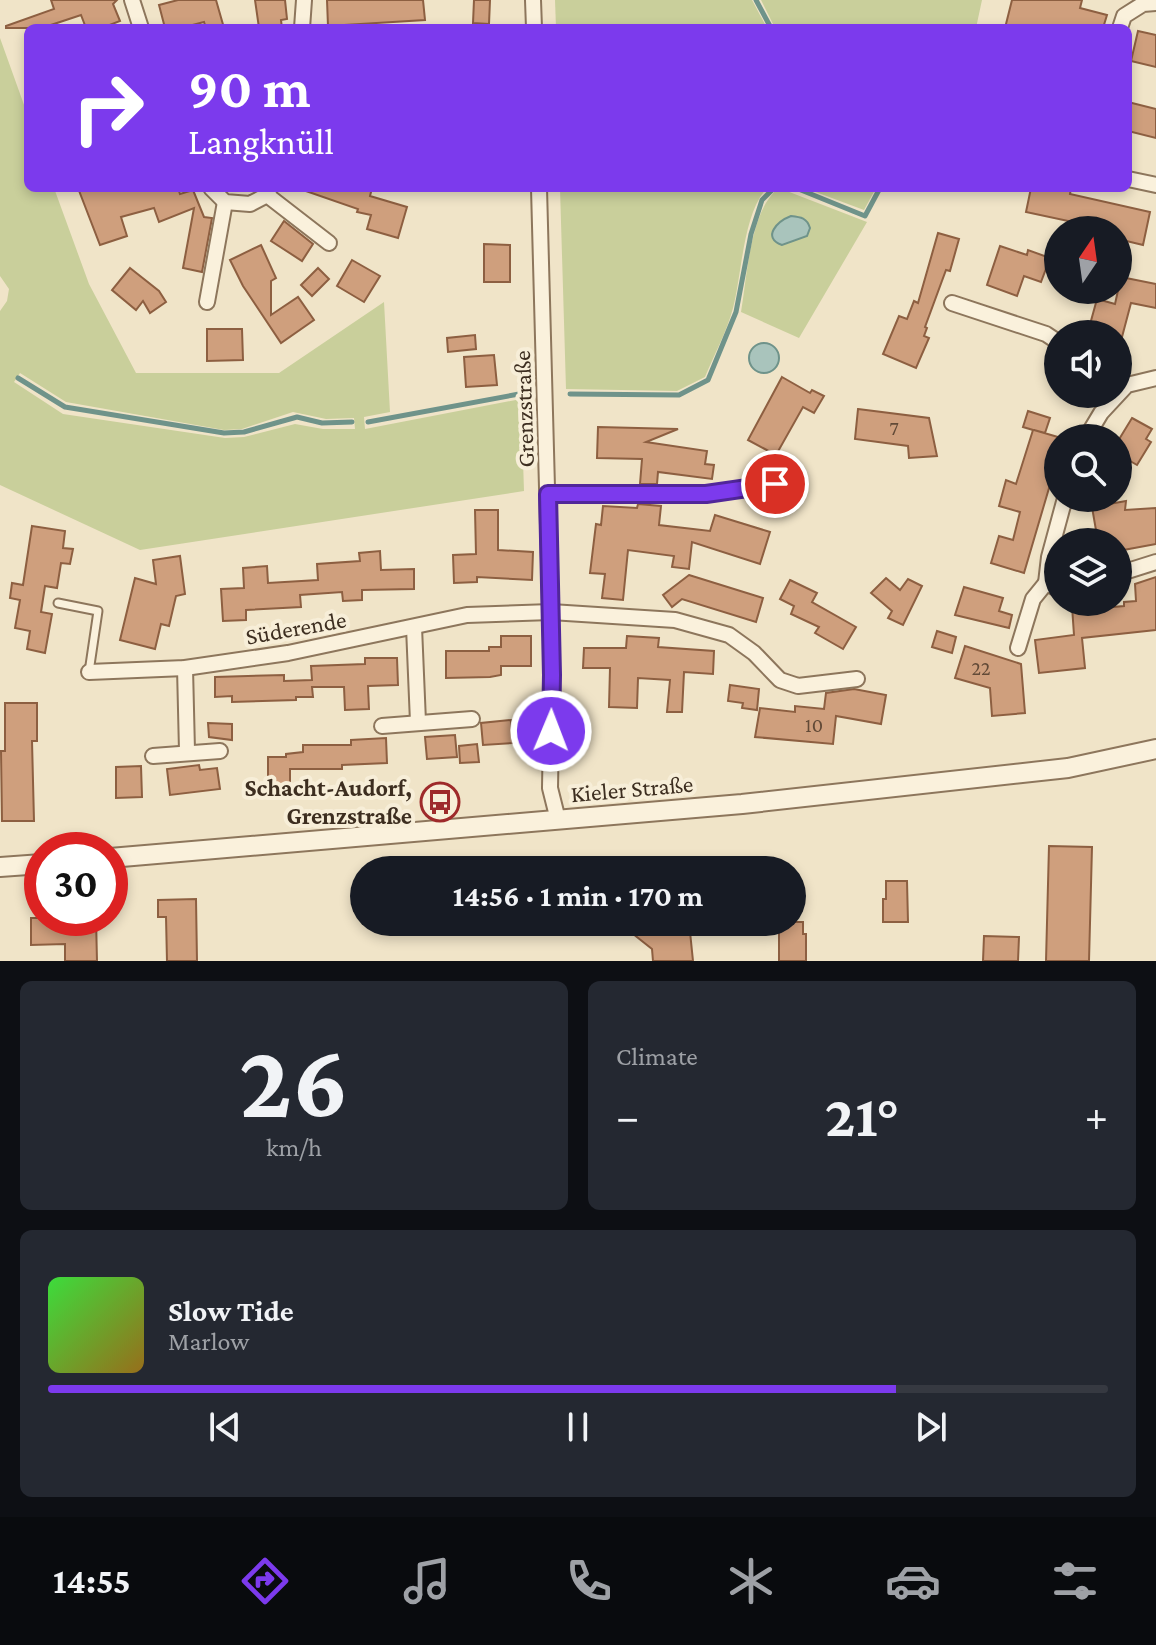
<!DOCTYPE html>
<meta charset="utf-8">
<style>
body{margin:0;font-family:"Crimson Pro",serif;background:#242831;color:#f1f3f6;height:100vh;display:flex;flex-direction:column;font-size:30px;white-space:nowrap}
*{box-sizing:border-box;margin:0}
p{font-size:26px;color:#9ea1a6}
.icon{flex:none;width:44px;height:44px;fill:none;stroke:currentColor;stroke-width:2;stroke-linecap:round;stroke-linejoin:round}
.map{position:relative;height:961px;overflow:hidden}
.side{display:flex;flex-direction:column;gap:20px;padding:20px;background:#0d0f14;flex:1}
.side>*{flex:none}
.guide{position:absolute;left:24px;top:24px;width:1108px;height:168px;border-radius:12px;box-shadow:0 4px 12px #0003;background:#7c3aed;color:#fff;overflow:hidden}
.needle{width:52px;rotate:13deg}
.tools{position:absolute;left:1044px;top:216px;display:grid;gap:16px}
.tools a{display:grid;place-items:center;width:88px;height:88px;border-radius:50%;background:#171b24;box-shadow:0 4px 12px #0003;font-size:40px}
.speed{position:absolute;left:24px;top:832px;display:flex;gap:16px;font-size:40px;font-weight:700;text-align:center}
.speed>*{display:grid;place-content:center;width:104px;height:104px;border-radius:50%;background:#171b24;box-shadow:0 4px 12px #0003;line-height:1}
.speed .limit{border:12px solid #d22;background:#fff;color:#111}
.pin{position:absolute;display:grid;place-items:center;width:68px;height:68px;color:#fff;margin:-34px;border:4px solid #fff;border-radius:50%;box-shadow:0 2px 8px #0007}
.me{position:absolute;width:88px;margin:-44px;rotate:1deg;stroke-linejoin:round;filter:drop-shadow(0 0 6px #0008)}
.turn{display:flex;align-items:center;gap:28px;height:168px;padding:0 32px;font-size:36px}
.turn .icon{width:104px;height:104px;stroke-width:2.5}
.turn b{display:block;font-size:56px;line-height:68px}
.big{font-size:60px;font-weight:700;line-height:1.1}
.side .tile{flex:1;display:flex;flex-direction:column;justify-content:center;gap:12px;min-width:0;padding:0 28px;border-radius:12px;background:#242831}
.side .dial{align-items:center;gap:0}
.dial b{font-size:104px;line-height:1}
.song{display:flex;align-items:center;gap:24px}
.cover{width:96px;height:96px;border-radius:12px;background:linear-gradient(135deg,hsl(120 70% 55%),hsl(40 70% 35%))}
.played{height:8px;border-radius:4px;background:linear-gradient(90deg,#7c3aed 80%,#363941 80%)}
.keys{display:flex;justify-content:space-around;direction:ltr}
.heat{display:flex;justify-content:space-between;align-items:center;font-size:44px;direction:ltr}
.side .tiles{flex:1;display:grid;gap:20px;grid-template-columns:1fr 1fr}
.tile:last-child{grid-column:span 2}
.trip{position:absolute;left:350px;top:856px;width:456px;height:80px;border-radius:40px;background:#171b24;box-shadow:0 4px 12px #0003;font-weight:700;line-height:80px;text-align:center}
.tabs{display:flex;height:128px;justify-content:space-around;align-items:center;background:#090b0e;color:#9ea1a6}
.tabs .icon{width:56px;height:56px}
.tabs .current{color:#7c3aed}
.tabs b{font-size:36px;color:#f1f3f6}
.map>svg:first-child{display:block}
</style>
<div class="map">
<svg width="1156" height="961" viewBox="0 0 1156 961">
<rect width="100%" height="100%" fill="#f0e4c8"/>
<g fill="#c9cf9b" fill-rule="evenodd">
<path d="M555,0H752L767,28H556Z"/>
<path d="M761,0H982L976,28H775Z"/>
<path d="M0,38L28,116V188H54L89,284L136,373H279L384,302L390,412L364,417L365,429L521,399L524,491L140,550L0,485V311L7,301L9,289L0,276ZM20,373L66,402L224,430L242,429L293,412L326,419L354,418L355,429H323L295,424L244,437L225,438L63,414L14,382Z"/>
<path d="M560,188H767C743,213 742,274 733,308C727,331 714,355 705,377L677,391L566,389Z"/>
<path d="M779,188L867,222L799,338L741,312C747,278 750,209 779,188Z"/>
<path d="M805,188H876L864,210Z"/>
</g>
<g fill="#a9c4bc" stroke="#6f938a" stroke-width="2">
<path d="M791,216C801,217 807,218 810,228L807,236L782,245C761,237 778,221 791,216Z"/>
<circle cx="764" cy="358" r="15"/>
</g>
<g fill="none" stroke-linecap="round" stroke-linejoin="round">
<g stroke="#6f938a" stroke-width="5">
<path d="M756,0L771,28"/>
<path d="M796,188L865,216L880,188"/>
<path d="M18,378L65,407L224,433L244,432L297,417L322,423L352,422"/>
<path d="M570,394L679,395L708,380L736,312L751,234L762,200L774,188"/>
<path d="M368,422L519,394"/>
</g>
</g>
<g fill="#cf9f7d" stroke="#8d5f41" stroke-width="2">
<path d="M51,0H117L113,4L120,21L102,28H86L81,15L51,25L52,28H6V26L54,9Z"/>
<path d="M178,0H216L224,28H206L204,22L181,28H165L159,5Z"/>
<path d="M255,0H285L287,19L281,20L282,28H259Z"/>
<path d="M327,0H423L425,20L328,26Z"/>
<path d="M474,0H490L489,24L473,23Z"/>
<path d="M1012,0H1082L1080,8L1107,15L1103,28H1005Z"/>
<path d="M1138,31L1156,35V67L1131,61Z"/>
<path d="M1128,102L1156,109V138L1128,131Z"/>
<path d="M78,188H178L180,194L193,190L204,217L212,218L202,272L183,268L194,208L159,222L154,208L121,217L127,236L100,245Z"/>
<path d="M303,188H372L370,196L407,207L398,238L367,229L371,215L357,212L358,209L303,190Z"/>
<path d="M1031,188H1071L1070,194L1150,212L1143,245L1118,239V230H1086L1087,225L1026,212Z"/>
<path d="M284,221L313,244L302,261L271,241Z"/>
<path d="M938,233L959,239L950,271L946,270L925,327L927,328L924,336L929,338L916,368L883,354L899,316L907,319L914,301L918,303Z"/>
<path d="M484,244L510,245V282H484Z"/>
<path d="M261,245L276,278L271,281V315L298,297L314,320L281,343L243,286L230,260Z"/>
<path d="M1000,246L1027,255L1028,250L1050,258L1041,282L1024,276L1017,296L987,285Z"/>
<path d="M352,260L380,276L364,302L337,286Z"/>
<path d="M130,268L159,291L166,302L150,313L143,301L136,310L112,290Z"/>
<path d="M318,268L329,279L312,296L301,285Z"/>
<path d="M1121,277L1156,284V308L1131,303L1122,337L1089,328L1097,299L1115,304Z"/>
<path d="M207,329H242L243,360L207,361Z"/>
<path d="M475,335L476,349L448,352L447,338Z"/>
<path d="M494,355L497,385L466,387L464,357Z"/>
<path d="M782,377L810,393L812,390L824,396L814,413L803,407L776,455L748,440Z"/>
<path d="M858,409L929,418L937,456L909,458L908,446L855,439Z"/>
<path d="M1028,411L1050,418L1045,433L1034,430L1058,437V480L1052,478L1024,573L991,563L999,536L1013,540L1020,512L999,506L1006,480L1016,484L1033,430L1023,427Z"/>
<path d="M1132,418L1152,429L1146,439L1151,442L1137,465L1118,454V441Z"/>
<path d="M598,427L678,429L646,442L707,451L705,464L714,465L712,479L658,472L657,484H640L642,459L597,458Z"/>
<path d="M1126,501L1125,510L1156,508V544L1118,551V542H1098L1092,507Z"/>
<path d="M638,504L661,506L659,525L710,531L715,515L770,532L760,564L692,542L689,569L672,567L674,556L628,550L623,600L602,598L605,574L590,573L596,524L601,525L603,506L637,508Z"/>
<path d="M475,510H498V550L533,552L532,580L477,577V582L454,583L453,555L476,554Z"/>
<path d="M32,526L65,531L63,548L73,549L70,564L61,563L57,588L45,586L41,612L52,614L45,653L27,649L30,631L15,628L20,600L10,598L12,583L23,585Z"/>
<path d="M380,551L381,570L414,569V589L362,590V600L343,601L342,592L300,595L301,607L246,610V620L223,621L221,589L244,588L243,568L267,566L268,583L318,580L317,564L360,561L359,553Z"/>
<path d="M180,556L185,594L176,596L169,626L161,624L155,649L120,640L135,578L156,584L153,560Z"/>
<path d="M689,575L763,598L756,622L682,599L672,607L663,595Z"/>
<path d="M1156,577V630L1082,638L1085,668L1039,673L1035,640L1074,635L1072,606L1089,605L1090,609L1124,606V602L1136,601L1135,584Z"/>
<path d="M886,578L900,590L908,579L922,586L903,625L888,618L892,611L871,593Z"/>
<path d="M790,580L817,593L812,602L856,627L843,649L815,633L819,627L791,614L794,606L780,599Z"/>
<path d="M964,587L1003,598L999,611L1012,615L1009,628L955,615Z"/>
<path d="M937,631L956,637L952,653L932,647Z"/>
<path d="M501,636H531V666H501V675L490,677L446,678V651H489V647H501Z"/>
<path d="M627,636L659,638L658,647L714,651L713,674L684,672L682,712H667L670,680L638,678L637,708L609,707L610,668H583L584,648H626Z"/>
<path d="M965,646L1021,664L1025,713L992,716L990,688L955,678Z"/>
<path d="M365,658H397L398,685L368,686L369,709L345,710L344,687H312L313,697H296V700L232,702V696L215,697V677L284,675V681L312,680L311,666L365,664Z"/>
<path d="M730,685L759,689L757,710L742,708L743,703L728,701Z"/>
<path d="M854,689L886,695L881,724L836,716L833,744L755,737L760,708L795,712V706L824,709L826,693Z"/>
<path d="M5,703H37V741H32L34,821H2L1,751H5Z"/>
<path d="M511,720L513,743L483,745L481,723Z"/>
<path d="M208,723L232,724V740L209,737Z"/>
<path d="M455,735L457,757L427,759L425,737Z"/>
<path d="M386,738L387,763L342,765V769H290V792H268V757H286V754L303,752V745H351V740Z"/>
<path d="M477,744L479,762L460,763L459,746Z"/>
<path d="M199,765L200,770L217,768L220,789L170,795L167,769Z"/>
<path d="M141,766L142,797L116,798V767Z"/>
<path d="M1049,846L1092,847L1089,961H1046Z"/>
<path d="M886,881H907L908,922H883V899H886Z"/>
<path d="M196,899L197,961H167L166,917H158V900Z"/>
<path d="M31,918H96L97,961H65V944L31,945Z"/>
<path d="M618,922H689L693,961H653L652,949Z"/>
<path d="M779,922H803V934H806V961H779Z"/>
<path d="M984,936L1019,937L1018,961H983Z"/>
</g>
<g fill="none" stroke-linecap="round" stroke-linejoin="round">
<defs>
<path id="service" d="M58,603L98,611L89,672"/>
<g id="minor">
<path d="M132,0L141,28"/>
<path d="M533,0L534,28"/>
<path d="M302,28L304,0"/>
<path d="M1120,28L1124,16L1143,4L1156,3"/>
<path d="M1128,179L1156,185"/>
<path d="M211,188L225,202L250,204L267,195L270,188"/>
<path d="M539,188L552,675L550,788L558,820"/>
<path d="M267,195L329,243"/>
<path d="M207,302L225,202"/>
<path d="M952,303L1046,334L1058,342"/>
<path d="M1086,438L1101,413L1127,385L1156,378"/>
<path d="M548,494H706L775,484"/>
<path d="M1118,574L1156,562"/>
<path d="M1058,589L1046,583L1049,557L1065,498"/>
<path d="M414,627L418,722"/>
<path d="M1018,648L1033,599L1046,583"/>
<path d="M185,668L187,751"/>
<path d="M89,672L185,668L288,653L467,615L551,612L675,620L729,635L754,653L780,680L798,686L857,679"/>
<path d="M382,726L472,719"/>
<path d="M153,756L220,751"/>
</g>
<g id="tertiary">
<path d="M110,858L742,804L1068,768L1156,749"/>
<path d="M0,867L42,864"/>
</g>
</defs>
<use href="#service" stroke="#8d765c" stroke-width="11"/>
<use href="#minor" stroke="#8d765c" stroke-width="18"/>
<use href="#tertiary" stroke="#8d765c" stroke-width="22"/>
<use href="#service" stroke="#faf1dc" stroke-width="7"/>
<use href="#minor" stroke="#faf1dc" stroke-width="14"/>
<use href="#tertiary" stroke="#faf1dc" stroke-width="18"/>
</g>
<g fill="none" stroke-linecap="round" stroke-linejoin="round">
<defs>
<path id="route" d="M551,731L552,675L548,494H706L775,484"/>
</defs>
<use href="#route" stroke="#51269a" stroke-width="20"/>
<use href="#route" stroke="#7c3aed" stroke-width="14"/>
</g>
<defs>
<symbol id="bus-ring" viewBox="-11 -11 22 22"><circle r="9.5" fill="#f7eed8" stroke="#9e2a2b" stroke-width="1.5"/><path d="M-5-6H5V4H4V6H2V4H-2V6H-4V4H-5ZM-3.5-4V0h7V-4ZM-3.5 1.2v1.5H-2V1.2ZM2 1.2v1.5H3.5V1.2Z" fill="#9e2a2b"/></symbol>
</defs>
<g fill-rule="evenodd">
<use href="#bus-ring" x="418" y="780" width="44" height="44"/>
</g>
<g text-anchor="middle" stroke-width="8" stroke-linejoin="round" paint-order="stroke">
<g font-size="20" fill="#624a37">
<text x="894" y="435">7</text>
<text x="981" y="675">22</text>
<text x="814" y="732">10</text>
</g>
<g font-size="24" fill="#3d2e20" stroke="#f7eed8">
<text transform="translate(524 409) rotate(-92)" y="8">Grenzstraße</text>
<text transform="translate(296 628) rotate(-10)" y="8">Süderende</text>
<text transform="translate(632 789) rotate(-5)" y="8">Kieler Straße</text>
</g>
<g font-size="24" font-weight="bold" fill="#3d2e20" stroke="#f7eed8" text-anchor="end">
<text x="412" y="796">Schacht-Audorf,<tspan x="412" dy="28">Grenzstraße</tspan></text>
</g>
</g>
</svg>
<div class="tools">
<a><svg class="needle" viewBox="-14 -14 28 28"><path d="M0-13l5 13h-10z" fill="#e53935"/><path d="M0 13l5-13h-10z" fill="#9ea1a6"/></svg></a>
<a><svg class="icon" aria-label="sound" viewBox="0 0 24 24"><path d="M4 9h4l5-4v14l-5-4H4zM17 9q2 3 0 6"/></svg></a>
<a><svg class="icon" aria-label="search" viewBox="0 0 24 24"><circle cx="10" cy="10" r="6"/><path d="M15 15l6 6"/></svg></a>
<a><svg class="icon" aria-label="layers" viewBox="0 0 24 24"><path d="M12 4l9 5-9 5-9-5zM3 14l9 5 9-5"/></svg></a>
</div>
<div class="speed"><div class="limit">30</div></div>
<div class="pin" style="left:775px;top:484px;background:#d93025"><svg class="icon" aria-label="arrive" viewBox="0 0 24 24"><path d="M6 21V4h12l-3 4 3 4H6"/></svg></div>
<svg class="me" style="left:551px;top:731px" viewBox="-20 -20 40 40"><circle r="17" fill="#7c3aed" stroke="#fff" stroke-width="3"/><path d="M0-11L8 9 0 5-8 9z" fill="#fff"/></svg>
<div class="trip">14:56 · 1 min · 170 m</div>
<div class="guide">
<div class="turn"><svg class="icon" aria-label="right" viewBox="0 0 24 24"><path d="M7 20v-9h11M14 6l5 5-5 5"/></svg><div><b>90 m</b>Langknüll</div></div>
</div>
</div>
<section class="side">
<div class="tiles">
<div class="tile dial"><b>26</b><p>km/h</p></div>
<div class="tile"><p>Climate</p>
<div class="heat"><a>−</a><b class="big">21°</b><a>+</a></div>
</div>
<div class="tile">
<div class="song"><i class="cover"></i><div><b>Slow Tide</b><p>Marlow</p></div></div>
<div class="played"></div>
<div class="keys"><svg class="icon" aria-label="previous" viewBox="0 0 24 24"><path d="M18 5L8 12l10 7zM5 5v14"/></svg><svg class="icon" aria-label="pause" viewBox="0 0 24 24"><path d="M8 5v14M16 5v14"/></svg><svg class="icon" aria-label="next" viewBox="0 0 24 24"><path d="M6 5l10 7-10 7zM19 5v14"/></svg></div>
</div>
</div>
</section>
<nav class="tabs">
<b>14:55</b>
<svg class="icon current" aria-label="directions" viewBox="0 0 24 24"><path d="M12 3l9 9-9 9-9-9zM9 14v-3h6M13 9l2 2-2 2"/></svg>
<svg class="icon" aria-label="music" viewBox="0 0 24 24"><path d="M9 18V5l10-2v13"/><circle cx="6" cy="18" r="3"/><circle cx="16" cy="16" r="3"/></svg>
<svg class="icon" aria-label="phone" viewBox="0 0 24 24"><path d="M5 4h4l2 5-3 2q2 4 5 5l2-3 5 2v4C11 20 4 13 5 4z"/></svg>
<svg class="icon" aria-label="climate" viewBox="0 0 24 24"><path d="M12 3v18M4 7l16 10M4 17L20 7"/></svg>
<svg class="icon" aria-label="car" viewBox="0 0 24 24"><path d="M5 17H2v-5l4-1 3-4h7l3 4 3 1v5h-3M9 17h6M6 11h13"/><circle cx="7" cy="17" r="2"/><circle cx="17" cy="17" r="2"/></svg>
<svg class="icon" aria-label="filters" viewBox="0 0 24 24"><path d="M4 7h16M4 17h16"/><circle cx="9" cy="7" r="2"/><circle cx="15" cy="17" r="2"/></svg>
</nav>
